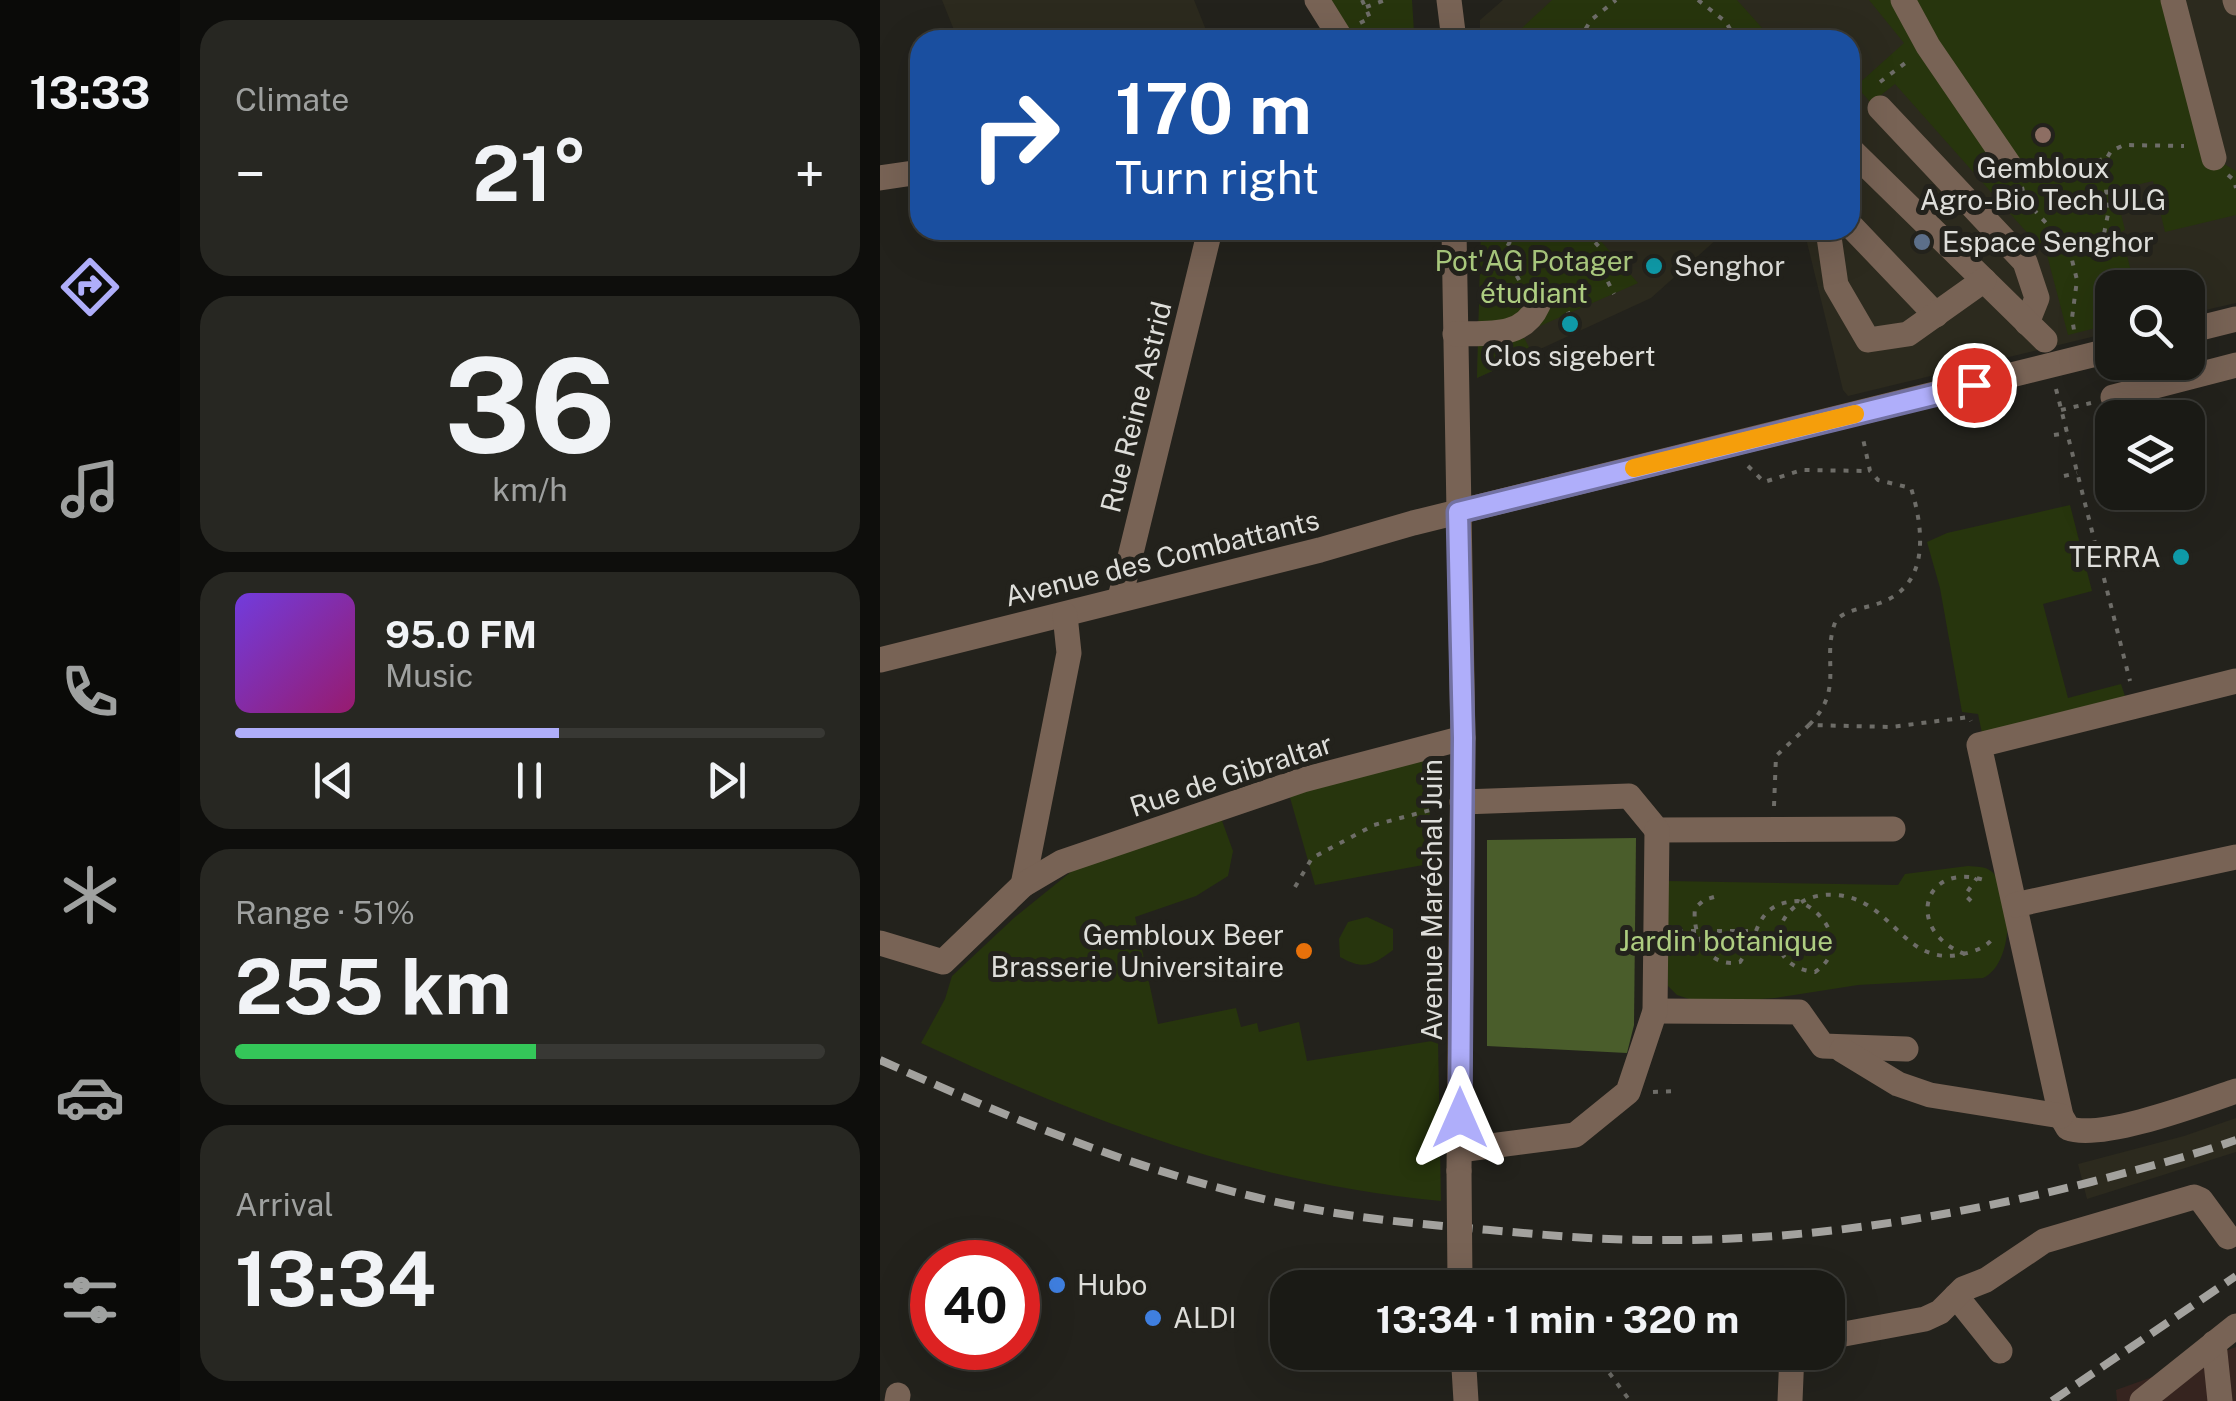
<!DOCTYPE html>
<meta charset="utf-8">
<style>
body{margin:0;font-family:"Public Sans",sans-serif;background:#272722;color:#f1f3f6;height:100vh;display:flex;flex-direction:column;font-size:38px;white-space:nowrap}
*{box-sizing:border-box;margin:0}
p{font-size:32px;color:#9fa1a0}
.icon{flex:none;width:55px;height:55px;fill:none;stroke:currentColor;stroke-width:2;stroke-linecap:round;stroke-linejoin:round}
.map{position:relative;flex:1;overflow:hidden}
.details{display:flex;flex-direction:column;gap:20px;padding:20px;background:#0e0e0c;width:700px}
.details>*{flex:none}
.guide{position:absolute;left:30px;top:30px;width:950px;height:210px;border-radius:30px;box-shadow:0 10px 40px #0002,0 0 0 2px #383834;background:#1a4fa0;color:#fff;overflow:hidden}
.buttons{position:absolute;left:1215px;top:270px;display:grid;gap:20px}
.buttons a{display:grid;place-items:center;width:110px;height:110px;border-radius:20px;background:#1a1a15;box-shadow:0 10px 40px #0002,0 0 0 2px #383834;font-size:50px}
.speed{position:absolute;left:30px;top:1240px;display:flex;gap:20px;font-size:50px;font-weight:700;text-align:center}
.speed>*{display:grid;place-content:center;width:130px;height:130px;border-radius:50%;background:#1a1a15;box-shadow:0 10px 40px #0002,0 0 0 2px #383834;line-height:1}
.speed .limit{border:15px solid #d22;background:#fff;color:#111}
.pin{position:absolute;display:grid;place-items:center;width:85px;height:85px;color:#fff;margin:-42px;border:5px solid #fff;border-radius:50%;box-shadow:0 2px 10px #0007}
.me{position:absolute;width:110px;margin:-55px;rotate:0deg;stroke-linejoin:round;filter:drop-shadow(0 0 8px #0008)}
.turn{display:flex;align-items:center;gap:35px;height:210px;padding:0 40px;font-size:45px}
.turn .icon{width:130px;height:130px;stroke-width:2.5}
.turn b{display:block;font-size:70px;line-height:85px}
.big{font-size:75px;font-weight:700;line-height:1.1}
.details .widget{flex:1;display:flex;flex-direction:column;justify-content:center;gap:15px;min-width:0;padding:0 35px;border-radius:30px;background:#272722}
.details .dial{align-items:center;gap:0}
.dial b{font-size:130px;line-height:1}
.song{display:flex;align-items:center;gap:30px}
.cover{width:120px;height:120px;border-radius:15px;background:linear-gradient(135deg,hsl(260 70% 55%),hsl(320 70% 35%))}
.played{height:10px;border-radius:5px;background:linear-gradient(90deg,#afaefa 55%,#383834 55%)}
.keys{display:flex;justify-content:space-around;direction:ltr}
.heat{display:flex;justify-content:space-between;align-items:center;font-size:55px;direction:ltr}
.charge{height:15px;border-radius:8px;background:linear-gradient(90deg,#34c759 51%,#383834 0)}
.trip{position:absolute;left:390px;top:1270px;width:575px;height:100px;border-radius:30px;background:#1a1a15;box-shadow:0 10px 40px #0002,0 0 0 2px #383834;font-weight:700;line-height:100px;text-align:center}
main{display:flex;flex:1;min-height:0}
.menu{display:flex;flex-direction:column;width:180px;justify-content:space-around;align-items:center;background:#0a0a08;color:#9fa1a0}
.menu .icon{width:70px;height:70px}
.menu .on{color:#afaefa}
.menu b{font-size:45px;color:#f1f3f6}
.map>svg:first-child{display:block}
</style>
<main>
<nav class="menu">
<b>13:33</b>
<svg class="icon on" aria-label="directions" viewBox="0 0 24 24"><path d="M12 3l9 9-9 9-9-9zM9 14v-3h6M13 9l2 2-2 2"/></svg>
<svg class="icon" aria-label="music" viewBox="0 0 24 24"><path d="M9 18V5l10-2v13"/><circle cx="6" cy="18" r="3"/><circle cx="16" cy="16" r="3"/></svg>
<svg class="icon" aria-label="phone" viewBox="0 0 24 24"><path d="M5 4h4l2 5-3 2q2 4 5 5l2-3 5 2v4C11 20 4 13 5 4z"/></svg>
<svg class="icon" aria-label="climate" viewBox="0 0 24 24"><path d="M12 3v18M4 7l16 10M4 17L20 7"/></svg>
<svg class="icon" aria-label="car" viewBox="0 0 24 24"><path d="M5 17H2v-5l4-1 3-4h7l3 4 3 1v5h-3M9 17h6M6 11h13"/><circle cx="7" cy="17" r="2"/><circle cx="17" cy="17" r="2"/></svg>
<svg class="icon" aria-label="filters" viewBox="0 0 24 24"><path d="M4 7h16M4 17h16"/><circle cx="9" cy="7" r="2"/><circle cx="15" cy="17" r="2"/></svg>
</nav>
<section class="details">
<div class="widget"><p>Climate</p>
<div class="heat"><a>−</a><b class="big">21°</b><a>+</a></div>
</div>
<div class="widget dial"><b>36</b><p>km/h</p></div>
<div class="widget">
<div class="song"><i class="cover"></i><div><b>95.0 FM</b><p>Music</p></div></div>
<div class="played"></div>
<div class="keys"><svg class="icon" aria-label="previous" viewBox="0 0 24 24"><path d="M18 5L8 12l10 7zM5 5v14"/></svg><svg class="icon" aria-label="pause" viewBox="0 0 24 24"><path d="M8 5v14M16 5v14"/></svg><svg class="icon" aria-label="next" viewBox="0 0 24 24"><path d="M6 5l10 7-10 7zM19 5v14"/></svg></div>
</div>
<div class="widget"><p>Range · 51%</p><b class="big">255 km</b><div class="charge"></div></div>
<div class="widget"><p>Arrival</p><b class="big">13:34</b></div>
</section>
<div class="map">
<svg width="1356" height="1401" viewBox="0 0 1356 1401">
<rect width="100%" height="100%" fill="#23221c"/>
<path fill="#36241f" d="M1356,1347V1401H1237L1236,1390Z"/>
<g fill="#2c2a1e">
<path d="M62,0H314L330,40H78Z"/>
<path d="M623,0H1356V303L1308,314V288H1232V332L968,396L963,390L924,230H970V40H600V20Z"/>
<path d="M601,230H847L771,298L597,378Z"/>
<path d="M1356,1118V1152L1207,1199L1198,1164L1304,1136Z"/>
</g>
<g fill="#27350d">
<path d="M448,0H532L534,32L475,39Z"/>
<path d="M672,0H857L893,40H629Z"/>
<path d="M989,0H1297L1334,158L1356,171V215L1285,232L1273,181L1235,190L1245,230L1241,232L1255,287L1232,288V324L1188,335L1167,255L1015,84L991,103L976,86L1024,43Z"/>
<path d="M601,230H711L758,283L642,334L652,353L597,378Z"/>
<path d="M1190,505L1212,591L1163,604L1188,698L1241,684L1247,702L1103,738L1098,714L1082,712L1060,588L1047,542L1067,533Z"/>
<path d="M545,759L554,863L435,885L409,794Z"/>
<path d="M341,818L353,851L348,876L316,896L255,917L278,1024L356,1008L361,1027L377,1023L379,1032L419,1022L427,1061L558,1040L561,1201C373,1183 211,1123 41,1043L65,999L72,976L135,917L192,871Z"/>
<path d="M1088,866C1096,867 1105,866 1111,871C1135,891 1134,964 1103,978L978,985L895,998L821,1003L797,995L788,986V881L1018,885L1025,874Z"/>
<path d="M487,917L513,929V950C492,966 483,970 460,957L459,939L468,922Z"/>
</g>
<path fill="#4a5d2b" d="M756,838L754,1025L747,1053L607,1046V840Z"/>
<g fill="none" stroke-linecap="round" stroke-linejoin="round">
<g stroke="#6e6d68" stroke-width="4" stroke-dasharray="5 8" stroke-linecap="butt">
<path d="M818,0L846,22L856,40"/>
<path d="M486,7L505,0"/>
<path d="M480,23L490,18L482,0"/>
<path d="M699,40L711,20L736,0"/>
<path d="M1000,82L1028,61"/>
<path d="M1348,175L1354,180L1356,188"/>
<path d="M1154,177L1227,158"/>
<path d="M1142,187L1145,200L1189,248L1224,234L1228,214L1224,163L1231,151L1244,145L1304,146"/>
<path d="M636,230L624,253L643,287"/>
<path d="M1189,248L1197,280L1192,318L1195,336"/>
<path d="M722,270L734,294"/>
<path d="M682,300L725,268L727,262L721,249L704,230"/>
<path d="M682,300L689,314"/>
<path d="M1176,389L1250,681"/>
<path d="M1181,410L1211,403"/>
<path d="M1174,435L1187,433"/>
<path d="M868,466L884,482L922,470L990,471"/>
<path d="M1184,476L1197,473"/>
<path d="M929,725C966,688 940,660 956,620C969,608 984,609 1000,603C1050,585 1044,530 1031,488L998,480L990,471L982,434"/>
<path d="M894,806L896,756L929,725L1011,727L1089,717L1091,721"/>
<path d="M415,887L432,858L494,825L558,808"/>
<path d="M834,897L824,900L815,908C812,934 827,969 860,962L873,943L875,932"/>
<path d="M1091,901L1085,895L1097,878"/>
<path d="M798,931H876C884,910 896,902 918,901C948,913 968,950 935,972C873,965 896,889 957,895C1014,900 1023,968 1083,954C1096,951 1108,947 1115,935"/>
<path d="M1085,954C1025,932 1041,861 1104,880"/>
<path d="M773,1092L797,1091"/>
<path d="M714,1352L750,1401"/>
</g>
<g stroke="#786355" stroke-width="25">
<path d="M437,0L462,40"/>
<path d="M569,0L574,40"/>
<path d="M1023,0L1048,46L1130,166"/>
<path d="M1293,0L1334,158"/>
<path d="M1355,0L1356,3"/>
<path d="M1000,108L1145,262L1157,298L1147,323"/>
<path d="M970,149L1165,340"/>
<path d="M0,178L40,172"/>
<path d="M970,225L1056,315"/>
<path d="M574,230L583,738L579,1171"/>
<path d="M948,230L956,285L988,340L1028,334L1104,280"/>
<path d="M1308,331L1356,319"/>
<path d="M575,334C607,333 643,339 658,305"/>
<path d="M1233,397L1356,365"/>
<path d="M240,598L330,230"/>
<path d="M0,660L440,550L533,523L1232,350"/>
<path d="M1356,681L1099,745L1181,1116L1188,1128C1220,1141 1321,1103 1356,1091"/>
<path d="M582,802L749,796L777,830L1013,829"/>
<path d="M143,885L189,653L185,615"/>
<path d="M1135,905L1356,857"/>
<path d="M0,943L63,962L143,885L182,862L423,780L583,738"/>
<path d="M775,1011L919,1012L943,1046L1026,1049"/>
<path d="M962,1050L1018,1084L1050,1095L1181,1116"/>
<path d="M579,1150L695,1135L748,1092L775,1011L777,830"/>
<path d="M1076,1296L1120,1351"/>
<path d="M948,1337L1045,1319L1060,1312L1083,1289L1106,1280L1164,1241L1314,1197L1321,1200L1348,1237"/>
<path d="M1334,1343L1340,1401"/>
<path d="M583,1352L586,1401"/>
<path d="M17,1401L18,1395"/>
<path d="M910,1401L912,1352"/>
<path d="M1262,1401L1356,1326"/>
</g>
<g stroke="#a3a29e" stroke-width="8" stroke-dasharray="20 10" stroke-linecap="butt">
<path d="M0,1060C122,1115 244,1166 375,1197C448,1215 523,1223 598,1229C656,1234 714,1240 771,1240C921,1242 1067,1218 1211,1182C1260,1169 1308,1157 1356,1140"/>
<path d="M1172,1401L1356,1276"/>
</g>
<path stroke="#786355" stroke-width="25" d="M579,1171L580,1282"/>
</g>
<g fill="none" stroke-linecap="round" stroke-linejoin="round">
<defs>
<path id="route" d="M580,1118L583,738L578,512L1094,385"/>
</defs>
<use href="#route" stroke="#7271a2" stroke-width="25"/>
<use href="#route" stroke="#afaefa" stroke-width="18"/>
<path stroke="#f59e0b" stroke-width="18" d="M754,468L975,414"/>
</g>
<circle fill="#8d6e63" stroke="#23221c" stroke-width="4" cx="1163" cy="135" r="10"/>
<circle fill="#5c6f8a" stroke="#23221c" stroke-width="4" cx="1042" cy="242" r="10"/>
<g fill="#0f9aa8" stroke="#23221c" stroke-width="4">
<circle cx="774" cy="266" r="10"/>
<circle cx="690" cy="324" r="10"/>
<circle cx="1301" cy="557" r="10"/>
</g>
<circle fill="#e8710a" stroke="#23221c" stroke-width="4" cx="424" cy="951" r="10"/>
<g fill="#3f7fe0" stroke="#23221c" stroke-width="4">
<circle cx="177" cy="1285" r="10"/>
<circle cx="273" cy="1318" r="10"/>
</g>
<g text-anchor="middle" stroke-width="10" stroke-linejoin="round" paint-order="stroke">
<g font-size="28" fill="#dededa" stroke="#23221c" text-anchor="start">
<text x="1163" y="178" text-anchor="middle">Gembloux<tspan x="1163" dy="32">Agro-Bio Tech ULG</tspan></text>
<text x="1062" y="252">Espace Senghor</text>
<text x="794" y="276">Senghor</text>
<text x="690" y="366" text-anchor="middle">Clos sigebert</text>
<text x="1281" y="567" text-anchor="end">TERRA</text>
<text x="404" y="945" text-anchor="end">Gembloux Beer<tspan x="404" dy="32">Brasserie Universitaire</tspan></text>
<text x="197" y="1295">Hubo</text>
<text x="293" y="1328">ALDI</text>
</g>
<g font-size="28" fill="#aece81" stroke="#23221c">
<text x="654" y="271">Pot'AG Potager<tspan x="654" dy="32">étudiant</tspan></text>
<text x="846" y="951">Jardin botanique</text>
</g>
<g font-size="28" fill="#dededa" stroke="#23221c">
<text transform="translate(256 407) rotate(-76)" y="10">Rue Reine Astrid</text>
<text transform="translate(282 558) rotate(-14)" y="10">Avenue des Combattants</text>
<text transform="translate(351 775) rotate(-18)" y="10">Rue de Gibraltar</text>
<text transform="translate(552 900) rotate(-90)" y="10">Avenue Maréchal Juin</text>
</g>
</g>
</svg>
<div class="buttons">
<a><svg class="icon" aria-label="search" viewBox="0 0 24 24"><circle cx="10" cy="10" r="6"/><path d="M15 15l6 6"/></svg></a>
<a><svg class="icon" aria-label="layers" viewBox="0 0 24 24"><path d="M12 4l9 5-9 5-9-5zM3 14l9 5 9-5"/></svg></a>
</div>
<div class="speed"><div class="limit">40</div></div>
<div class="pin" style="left:1094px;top:385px;background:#d93025"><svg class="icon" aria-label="arrive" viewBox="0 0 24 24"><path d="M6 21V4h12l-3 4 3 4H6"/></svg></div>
<svg class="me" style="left:580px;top:1118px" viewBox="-20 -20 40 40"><path d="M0-17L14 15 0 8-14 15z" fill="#afaefa" stroke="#fff" stroke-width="4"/></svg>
<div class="trip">13:34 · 1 min · 320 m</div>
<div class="guide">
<div class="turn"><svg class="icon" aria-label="right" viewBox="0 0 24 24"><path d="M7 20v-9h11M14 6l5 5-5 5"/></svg><div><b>170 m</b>Turn right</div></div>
</div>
</div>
</main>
